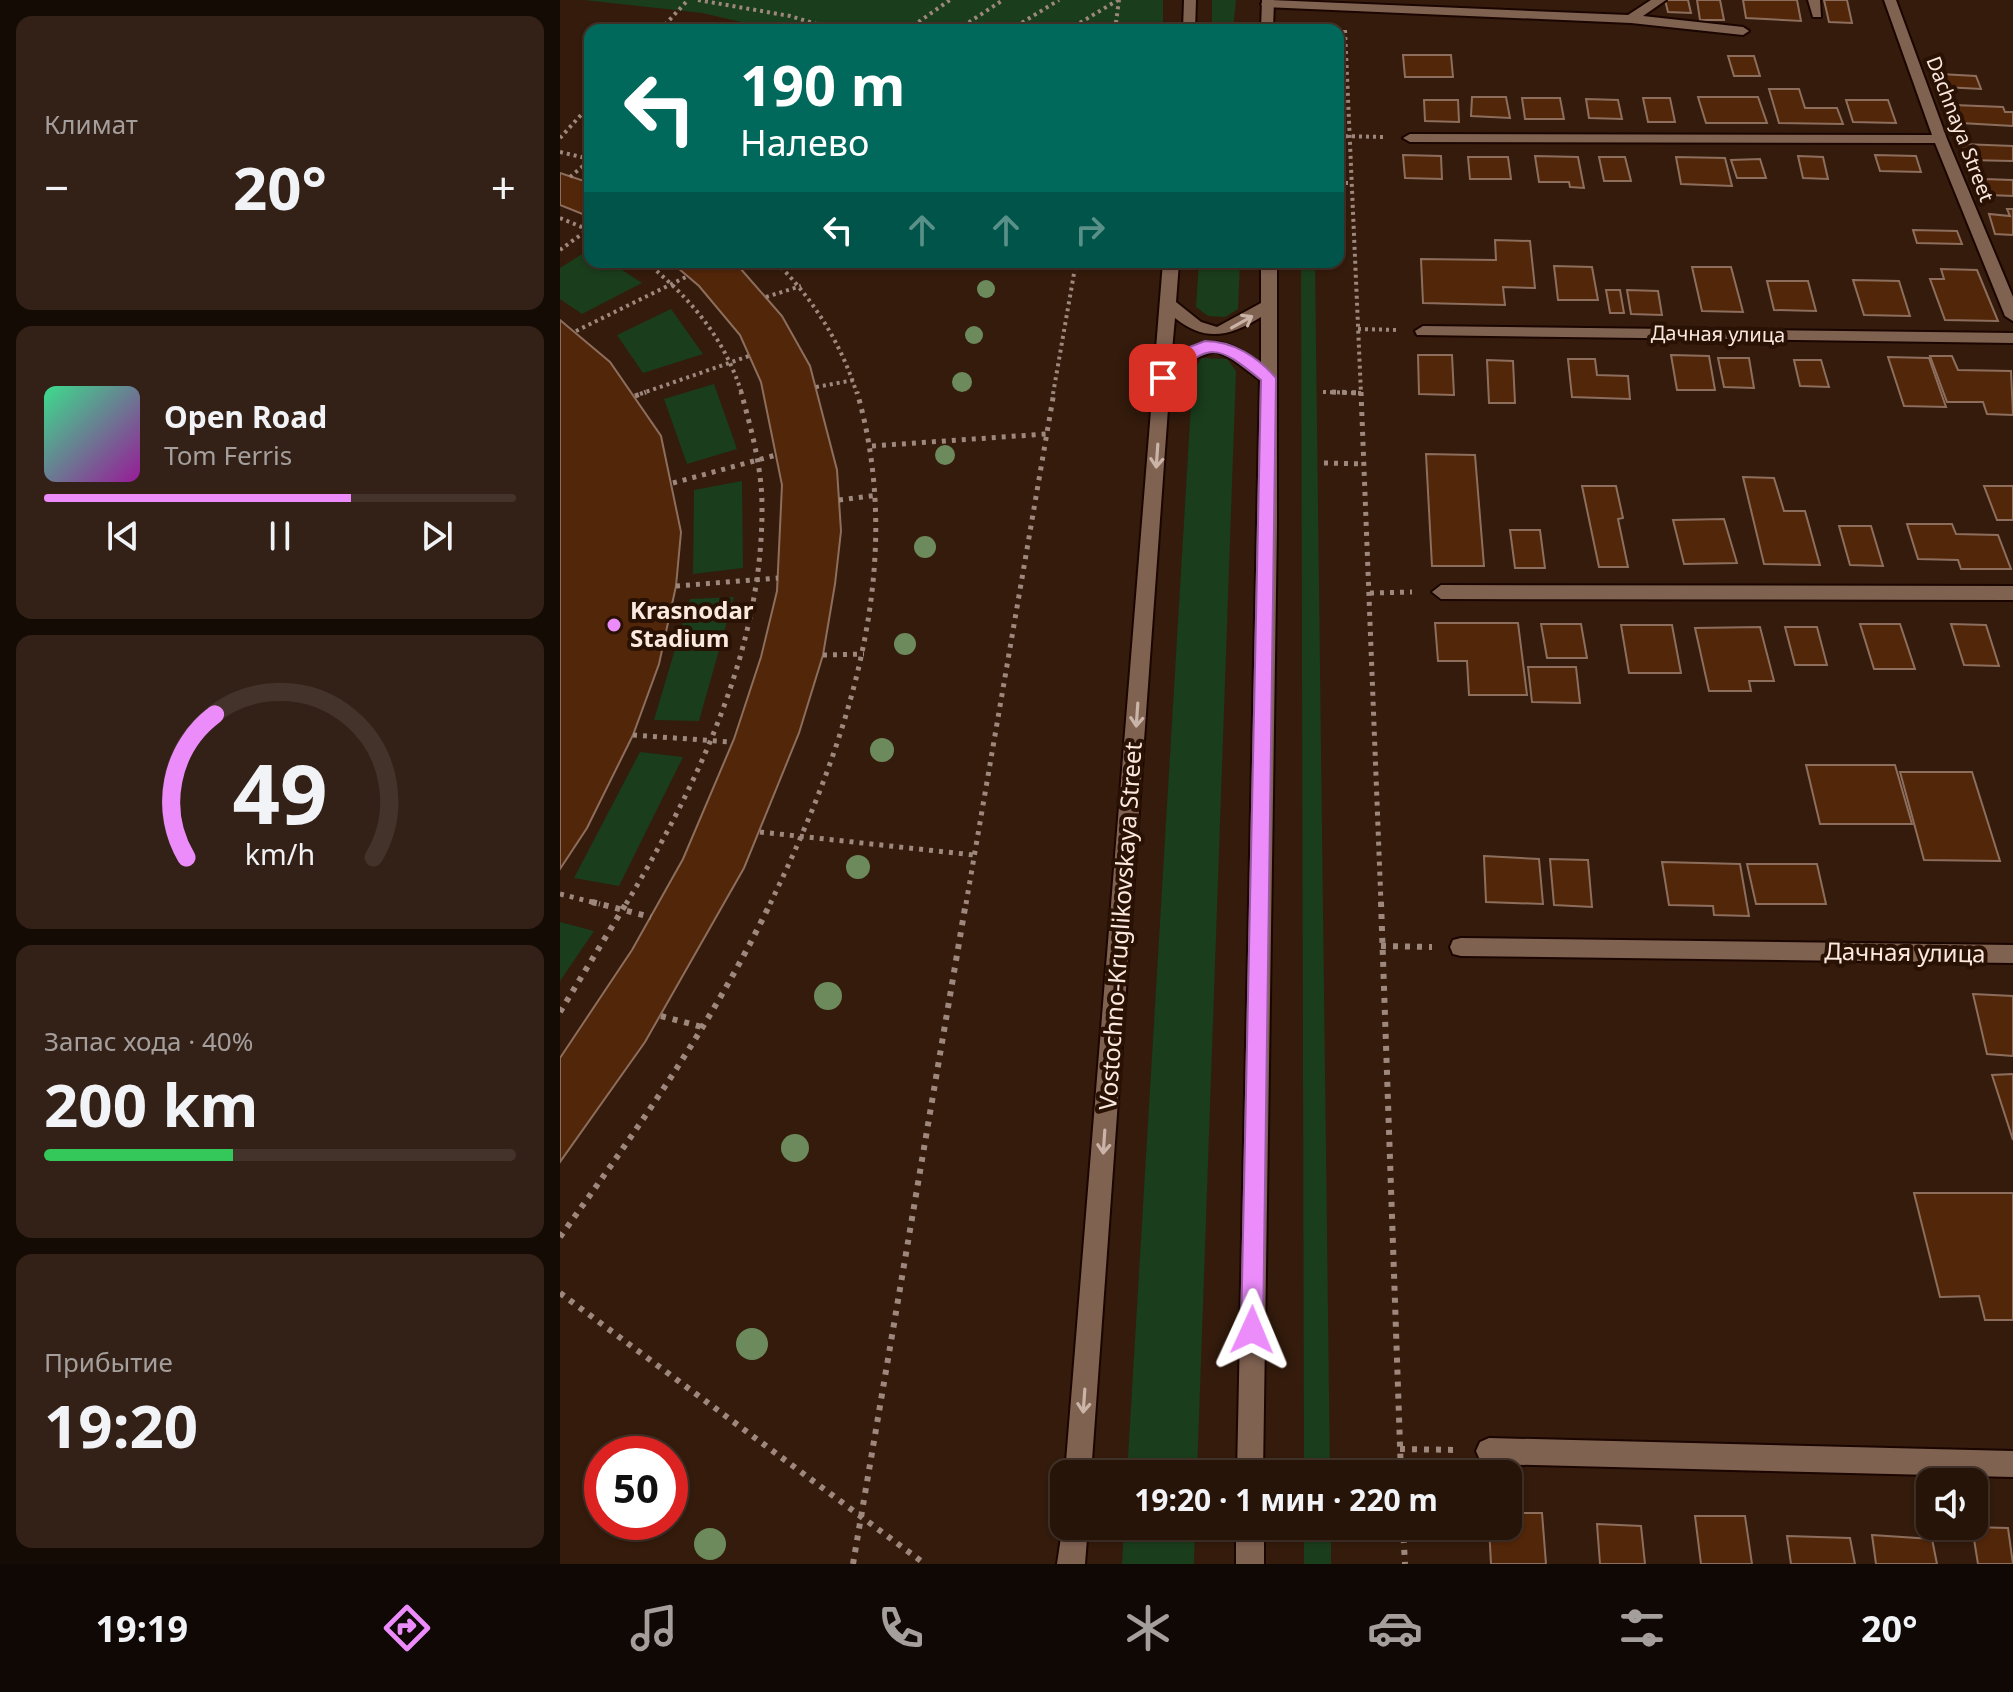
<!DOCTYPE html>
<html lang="ru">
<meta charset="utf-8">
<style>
body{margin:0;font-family:"Noto Sans",sans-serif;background:#332117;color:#f1f3f6;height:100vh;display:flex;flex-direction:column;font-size:30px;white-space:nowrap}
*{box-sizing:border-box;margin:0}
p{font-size:26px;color:#a49e9c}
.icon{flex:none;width:44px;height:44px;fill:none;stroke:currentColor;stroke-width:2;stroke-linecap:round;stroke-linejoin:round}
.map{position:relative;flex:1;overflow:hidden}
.drawer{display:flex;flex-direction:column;gap:16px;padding:16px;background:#150b05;width:560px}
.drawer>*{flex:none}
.hud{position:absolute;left:24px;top:24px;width:760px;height:244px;border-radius:16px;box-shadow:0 2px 6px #0004,0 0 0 2px #43332a;background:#00695c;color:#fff;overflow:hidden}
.tools{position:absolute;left:1356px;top:1468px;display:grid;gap:16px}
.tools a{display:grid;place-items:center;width:72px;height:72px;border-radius:16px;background:#271409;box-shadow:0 2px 6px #0004,0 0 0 2px #43332a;font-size:40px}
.speed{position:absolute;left:24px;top:1436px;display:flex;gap:16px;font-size:40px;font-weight:700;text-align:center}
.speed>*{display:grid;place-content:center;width:104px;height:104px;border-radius:50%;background:#271409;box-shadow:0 2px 6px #0004,0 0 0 2px #43332a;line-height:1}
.speed .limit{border:12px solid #d22;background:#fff;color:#111}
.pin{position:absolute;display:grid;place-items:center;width:68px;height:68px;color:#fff;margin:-34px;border-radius:16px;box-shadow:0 4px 12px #0006}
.me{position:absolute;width:88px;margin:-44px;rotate:1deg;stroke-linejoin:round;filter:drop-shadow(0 0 6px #0008)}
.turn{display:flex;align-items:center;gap:28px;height:168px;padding:0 24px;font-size:36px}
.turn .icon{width:104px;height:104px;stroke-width:2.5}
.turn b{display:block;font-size:56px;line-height:68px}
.lanes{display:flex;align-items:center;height:76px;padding:0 24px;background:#0003;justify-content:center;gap:40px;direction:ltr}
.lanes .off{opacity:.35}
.big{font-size:60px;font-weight:700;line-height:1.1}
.drawer .tile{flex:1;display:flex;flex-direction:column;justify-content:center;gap:12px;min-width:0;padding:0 28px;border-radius:16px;background:#332117}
.drawer .dial{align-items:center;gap:0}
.dial svg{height:208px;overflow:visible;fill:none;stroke:#43332a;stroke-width:7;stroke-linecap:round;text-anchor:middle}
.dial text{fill:#f1f3f6;stroke:none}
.song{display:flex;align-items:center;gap:24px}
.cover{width:96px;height:96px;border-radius:12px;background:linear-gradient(135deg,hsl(150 70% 55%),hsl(300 70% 35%))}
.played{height:8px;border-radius:4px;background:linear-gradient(90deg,#ec8cfb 65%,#43332a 65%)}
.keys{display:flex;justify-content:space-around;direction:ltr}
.heat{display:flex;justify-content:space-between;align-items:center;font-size:44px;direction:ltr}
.charge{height:12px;border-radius:6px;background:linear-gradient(90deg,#34c759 40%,#43332a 0)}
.trip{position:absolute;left:490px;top:1460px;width:472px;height:80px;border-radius:16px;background:#271409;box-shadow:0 2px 6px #0004,0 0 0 2px #43332a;font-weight:700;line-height:80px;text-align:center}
.menu{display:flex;height:128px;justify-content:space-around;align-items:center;background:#100804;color:#a49e9c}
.menu .icon{width:56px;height:56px}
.menu .selected{color:#ec8cfb}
.menu b{font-size:36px;color:#f1f3f6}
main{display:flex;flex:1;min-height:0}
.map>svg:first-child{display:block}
</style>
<main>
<section class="drawer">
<div class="tile"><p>Климат</p>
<div class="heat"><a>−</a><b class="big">20°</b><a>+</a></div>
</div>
<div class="tile">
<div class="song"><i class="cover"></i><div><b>Open Road</b><p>Tom Ferris</p></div></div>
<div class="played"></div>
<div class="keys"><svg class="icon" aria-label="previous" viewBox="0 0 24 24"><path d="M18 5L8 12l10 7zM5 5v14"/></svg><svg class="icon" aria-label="pause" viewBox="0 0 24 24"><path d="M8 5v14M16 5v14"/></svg><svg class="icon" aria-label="next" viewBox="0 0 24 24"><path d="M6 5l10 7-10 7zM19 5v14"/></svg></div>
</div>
<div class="tile dial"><svg viewBox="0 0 100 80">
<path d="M14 69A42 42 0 1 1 86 69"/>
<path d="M14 69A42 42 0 0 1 25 14" stroke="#ec8cfb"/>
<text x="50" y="56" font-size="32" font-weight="700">49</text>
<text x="50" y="72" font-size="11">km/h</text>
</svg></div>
<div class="tile"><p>Запас хода · 40%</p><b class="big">200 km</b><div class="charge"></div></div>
<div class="tile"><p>Прибытие</p><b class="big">19:20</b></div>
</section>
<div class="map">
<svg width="1453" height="1564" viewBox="0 0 1453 1564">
<rect width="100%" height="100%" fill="#341b0c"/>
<g fill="#1a3d1c">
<path d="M24,0H603V30H216L142,13Z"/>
<path d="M652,0H676L673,30H652Z"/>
<path d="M30,249V262H50L82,283L22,314L0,299V268Z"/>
<path d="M639,262H680L678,309L665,317L648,316L636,307Z"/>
<path d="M741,262H755L770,1474H744Z"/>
<path d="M111,309L143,354L83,373L57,335Z"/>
<path d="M642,358L667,359L676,371L637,1474H567L633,371Z"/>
<path d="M154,384L177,449L127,464L104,399Z"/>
<path d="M182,481L183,568L133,574L134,490Z"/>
<path d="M174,597L139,721L94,720L130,599Z"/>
<path d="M80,752L123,757L59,886L14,878Z"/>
<path d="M0,922L34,931L0,981Z"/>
<path d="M564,1526H635L634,1564H562Z"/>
<rect x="744" y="1526" width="27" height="38"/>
</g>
<g fill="#522609" stroke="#8d6e5d" stroke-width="2">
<path d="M1105,0H1128L1131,13L1108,12Z"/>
<path d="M1137,0H1160L1164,20H1140Z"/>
<path d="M1183,0H1237L1241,21L1186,18Z"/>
<path d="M1264,0H1287L1292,23L1269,22Z"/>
<path d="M843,55H891L893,77H845Z"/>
<path d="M1168,56H1194L1200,76H1174Z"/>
<path d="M1380,74L1416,76L1421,89L1384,87Z"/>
<path d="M1209,89H1239L1245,108H1277L1283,124L1219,123Z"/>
<path d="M912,97H946L950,118L911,116Z"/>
<path d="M1138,97H1198L1207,123H1146Z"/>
<path d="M962,98H1000L1004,119H965Z"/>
<path d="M1083,98H1110L1115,122H1088Z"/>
<path d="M1026,99L1058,100L1062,119L1029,118Z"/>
<path d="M864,100H898L899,122L865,121Z"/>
<path d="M1286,100H1328L1336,123L1293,122Z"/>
<path d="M1394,105L1443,107L1445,112H1453V126L1401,123Z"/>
<path d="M1402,144L1453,146V161L1407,160Z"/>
<path d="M843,155L881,156L882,179L845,178Z"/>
<path d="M1315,155L1356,156L1361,172L1320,171Z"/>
<path d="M975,156L1018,157L1024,188L1010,187L1009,182H979Z"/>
<path d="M1238,156L1263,157L1268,179L1243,178Z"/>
<path d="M908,157H948L951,179H910Z"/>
<path d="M1039,157H1065L1071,181H1044Z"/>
<path d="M1116,157L1165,158L1172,186L1121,184Z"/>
<path d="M1200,159L1206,178H1177L1171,160Z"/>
<path d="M0,173L30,183V217L0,205Z"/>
<path d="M1423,179L1453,180V196L1429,195Z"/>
<path d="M1447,209H1453V235L1435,234L1429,214L1450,216Z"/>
<path d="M1353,230L1397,231L1402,244L1357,243Z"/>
<path d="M935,240L970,241L975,288L943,287L945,305L863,303L861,259L936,260Z"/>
<path d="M111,262H172L180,268L222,316L250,366L277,470L281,531L275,584L263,655L239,733L184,868L85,1042L0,1162V1058L72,950L123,859L174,739L201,657L217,591L222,485L201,382L180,335L139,286Z"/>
<path d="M994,266L1032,267L1038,300H998Z"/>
<path d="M1132,267H1171L1183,312L1142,311Z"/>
<path d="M1381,269L1417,270L1438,321L1385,320L1370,279H1384Z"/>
<path d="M1293,280L1339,281L1350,316L1304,315Z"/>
<path d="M1207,281H1248L1256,311L1214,310Z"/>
<path d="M1046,290H1060L1064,313H1050Z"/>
<path d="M1067,290L1098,291L1102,315L1071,314Z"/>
<path d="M0,320L50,362L101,436L121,532L116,586L99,664L73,735L27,828L0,869Z"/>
<path d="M858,355H892L894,395L859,394Z"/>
<path d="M1111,355L1149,356L1155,390H1117Z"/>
<path d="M1370,356H1392L1398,370L1451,371L1453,415L1427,414L1423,402H1387Z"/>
<path d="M1328,357L1369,358L1386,407L1344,406Z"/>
<path d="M1158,358H1189L1194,388L1164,387Z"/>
<path d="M1008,359H1035L1037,375L1068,376L1070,399L1012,397Z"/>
<path d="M927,360L953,361L955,403H929Z"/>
<path d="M1234,360H1261L1269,387L1240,386Z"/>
<path d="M866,454L915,455L924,566H872Z"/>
<path d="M1183,477L1214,478L1224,511H1245L1260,565L1204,564Z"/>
<path d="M1022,486H1056L1063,518L1058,519L1068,567H1039Z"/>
<path d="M1424,486H1453V520H1437Z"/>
<path d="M1164,519L1177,563L1124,564L1113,520Z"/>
<path d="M1347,524H1392L1396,534L1438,535L1451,569H1401L1398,560L1358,559Z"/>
<path d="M1279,526H1311L1323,566L1290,565Z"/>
<path d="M950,530H980L985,568H955Z"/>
<path d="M875,623H958L967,695H909L907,661H878Z"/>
<path d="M981,624H1021L1027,658H987Z"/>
<path d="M1300,624H1340L1355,669H1314Z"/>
<path d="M1391,624L1426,625L1439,666L1404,665Z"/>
<path d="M1061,625H1112L1121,673H1069Z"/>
<path d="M1200,627L1214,681H1189L1191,691H1149L1135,628Z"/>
<path d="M1225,627H1257L1267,665H1235Z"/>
<path d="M968,667H1016L1020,703L972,702Z"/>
<path d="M1246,765H1335L1352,824H1260Z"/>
<path d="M1340,772H1412L1440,861L1364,860Z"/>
<path d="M924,856L979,859L983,904L926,902Z"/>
<path d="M990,859L1028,860L1032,907L994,905Z"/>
<path d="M1102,862L1180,864L1189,916L1154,915L1153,906L1109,905Z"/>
<path d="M1187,864H1257L1266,904H1196Z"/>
<path d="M1413,994L1453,996V1056L1427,1054Z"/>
<path d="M1453,1074V1140L1432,1075Z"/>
<path d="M1354,1193H1453V1320H1425L1419,1296L1380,1297Z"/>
<path d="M948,1513H982L986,1564H931L929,1526H948Z"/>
<path d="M1135,1516H1185L1192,1564H1141Z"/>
<path d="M1037,1524L1081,1526L1085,1564H1040Z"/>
<path d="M1412,1527L1448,1528L1453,1564H1418Z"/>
<path d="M1312,1535L1372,1539L1377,1564H1316Z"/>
<path d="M1227,1536L1290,1538L1295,1564H1231Z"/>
</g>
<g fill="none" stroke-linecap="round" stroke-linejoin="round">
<defs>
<g id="service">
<path d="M707,0L1068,15L1091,0H1106L1083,16L1183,27L1189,31L1183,35L1071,23L703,7L701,4Z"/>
<path d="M1248,0H1260L1261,17H1253Z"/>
</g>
<g id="minor">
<path d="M1324,0H1336L1387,139L1453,297V321L1445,316L1375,143L850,142L843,138L850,134L1372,135Z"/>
<path d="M863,326L1453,333V343L857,335L855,331Z"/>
<path d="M881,585L1453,586V600L881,599L872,592Z"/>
<path d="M901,938L1453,945V963L901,956L893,954L890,947L893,940Z"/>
<path d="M929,1438L1453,1451V1477L929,1464L920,1460L916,1451L920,1442Z"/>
</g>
<g id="secondary">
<path d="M624,0H636L635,30H623Z"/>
<path d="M702,0H714L713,30H701Z"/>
<path d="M603,262H619L616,302L641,322L657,327L701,303V262H717V524L703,1474H677L700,380L672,359L655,351L638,357L610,381L531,1474H505ZM701,317V364C667,338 646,333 611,361L615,318C645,342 669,337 701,317Z"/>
<path d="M504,1517V1526H528L525,1564H497Z"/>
<rect x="676" y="1526" width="28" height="38"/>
</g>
</defs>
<use href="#service" stroke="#1a0500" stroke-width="4"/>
<use href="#minor" stroke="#1a0500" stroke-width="4"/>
<use href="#secondary" stroke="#1a0500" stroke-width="4"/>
<g stroke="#9e887d" stroke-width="4" stroke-dasharray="3 4" stroke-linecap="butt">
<path d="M138,0L230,16L277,30"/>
<path d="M100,30L128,0"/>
<path d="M347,30L390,0"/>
<path d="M397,30L443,0"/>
<path d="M450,30L499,0"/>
<path d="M508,30L558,0"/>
<path d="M555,30L559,0"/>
<path d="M785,30L801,394"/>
<path d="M778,136L825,137"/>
<path d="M0,138L30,105"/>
<path d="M0,152L30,159"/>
<path d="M10,177L30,160"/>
<path d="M778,183H791"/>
<path d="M0,218L29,230"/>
<path d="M0,250L30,228"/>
<path d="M86,262C131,299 164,337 182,394"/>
<path d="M216,262C254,300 281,343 297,394"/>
<path d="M206,297L241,286"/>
<path d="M798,329L838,330"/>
<path d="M16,331L128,276"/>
<path d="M256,387L294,380"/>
<path d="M763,392L801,393"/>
<path d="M80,394L189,356"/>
<path d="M493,394L516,262"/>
</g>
<g stroke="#9e887d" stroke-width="5" stroke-dasharray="4 6" stroke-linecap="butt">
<path d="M772,392L801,393"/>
<path d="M801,392L821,904"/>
<path d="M75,396L86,392"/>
<path d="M312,446L486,434"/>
<path d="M764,463L804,464"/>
<path d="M113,483L216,455"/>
<path d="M279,500L318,495"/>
<path d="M116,586L218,578"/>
<path d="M810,593L852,592"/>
<path d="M263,655L304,654"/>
<path d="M73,735L171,742"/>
<path d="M200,832L414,855"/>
<path d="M0,894L40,904"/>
<path d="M66,904C138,784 203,648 202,506C202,468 191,428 181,392"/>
<path d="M210,904C287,745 348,569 297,392"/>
<path d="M406,904L494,392"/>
</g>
<g stroke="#9e887d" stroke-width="6" stroke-dasharray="5 7" stroke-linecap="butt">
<path d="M32,902L91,917"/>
<path d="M821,902L841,1474"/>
<path d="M821,946L872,947"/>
<path d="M0,1012L67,902"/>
<path d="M101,1016L146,1028"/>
<path d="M0,1237C79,1127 152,1024 211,902"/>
<path d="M0,1293L365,1564"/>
<path d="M840,1449L900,1450"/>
<path d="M843,1526L845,1564"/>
<path d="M293,1564L406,902"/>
</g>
<use href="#service" fill="#806251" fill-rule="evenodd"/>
<use href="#minor" fill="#806251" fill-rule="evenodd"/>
<use href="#secondary" fill="#806251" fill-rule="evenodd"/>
</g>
<g fill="#6c8a5b">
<circle cx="426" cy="289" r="9"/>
<circle cx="414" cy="335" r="9"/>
<circle cx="402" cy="382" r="10"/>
<circle cx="385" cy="455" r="10"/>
<circle cx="365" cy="547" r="11"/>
<circle cx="345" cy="644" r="11"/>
<circle cx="322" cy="750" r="12"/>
<circle cx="298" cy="867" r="12"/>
<circle cx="268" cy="996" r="14"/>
<circle cx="235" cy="1148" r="14"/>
<circle cx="192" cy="1344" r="16"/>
<circle cx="150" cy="1544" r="16"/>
</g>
<defs><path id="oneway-shaft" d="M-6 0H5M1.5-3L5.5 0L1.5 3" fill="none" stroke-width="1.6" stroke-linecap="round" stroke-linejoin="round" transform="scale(2)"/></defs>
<g stroke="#cab3a7">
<use href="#oneway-shaft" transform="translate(682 322) rotate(-29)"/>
<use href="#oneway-shaft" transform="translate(597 456) rotate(94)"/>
<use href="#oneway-shaft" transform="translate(577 715) rotate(94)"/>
<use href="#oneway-shaft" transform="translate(544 1142) rotate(94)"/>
<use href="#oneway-shaft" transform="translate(524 1401) rotate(94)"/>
</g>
<path fill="#ec8cfb" stroke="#995ba3" stroke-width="2" d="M645,341C673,341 698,357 716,378L703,1330L700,1338L692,1341L684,1338L681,1330L701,380C657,344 649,341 608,382H598V375L624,349Z"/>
<circle fill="#ec8cfb" stroke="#291104" stroke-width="3" cx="54" cy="625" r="8"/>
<g text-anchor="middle" stroke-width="8" stroke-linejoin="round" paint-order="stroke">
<g font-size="20" fill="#fbe9e0" stroke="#291104">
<text transform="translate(1400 129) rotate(69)" y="7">Dachnaya Street</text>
<text transform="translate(1158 334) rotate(1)" y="7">Дачная улица</text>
</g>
<g font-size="24" font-weight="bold" fill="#fbe9e0" stroke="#291104" text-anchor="start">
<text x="70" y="619">Krasnodar<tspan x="70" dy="28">Stadium</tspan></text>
</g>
<g font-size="24" fill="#fbe9e0" stroke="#291104">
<text transform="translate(561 926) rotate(-86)" y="8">Vostochno-Kruglikovskaya Street</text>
<text transform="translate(1345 953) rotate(1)" y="8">Дачная улица</text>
</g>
</g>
</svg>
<div class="tools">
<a><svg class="icon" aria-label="sound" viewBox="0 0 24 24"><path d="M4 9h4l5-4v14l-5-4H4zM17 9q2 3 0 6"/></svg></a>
</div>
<div class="speed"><div class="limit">50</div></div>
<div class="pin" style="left:603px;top:378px;background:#d93025"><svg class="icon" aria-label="arrive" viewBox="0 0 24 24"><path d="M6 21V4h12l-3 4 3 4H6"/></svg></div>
<svg class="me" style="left:692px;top:1330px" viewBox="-20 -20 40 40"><path d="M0-17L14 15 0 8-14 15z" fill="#ec8cfb" stroke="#fff" stroke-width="4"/></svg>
<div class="trip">19:20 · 1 мин · 220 m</div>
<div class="hud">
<div class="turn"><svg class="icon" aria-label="left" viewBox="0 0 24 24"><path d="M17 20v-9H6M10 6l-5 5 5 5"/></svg><div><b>190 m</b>Налево</div></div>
<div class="lanes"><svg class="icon" aria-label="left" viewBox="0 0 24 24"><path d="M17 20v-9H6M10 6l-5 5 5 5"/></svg><svg class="icon off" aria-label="ahead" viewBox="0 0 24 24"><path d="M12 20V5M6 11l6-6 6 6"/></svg><svg class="icon off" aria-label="ahead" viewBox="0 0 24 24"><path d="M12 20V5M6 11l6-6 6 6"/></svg><svg class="icon off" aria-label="right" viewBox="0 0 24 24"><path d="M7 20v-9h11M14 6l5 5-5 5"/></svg></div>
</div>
</div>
</main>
<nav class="menu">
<b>19:19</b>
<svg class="icon selected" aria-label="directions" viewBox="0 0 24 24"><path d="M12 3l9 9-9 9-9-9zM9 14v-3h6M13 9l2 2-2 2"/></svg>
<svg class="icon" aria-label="music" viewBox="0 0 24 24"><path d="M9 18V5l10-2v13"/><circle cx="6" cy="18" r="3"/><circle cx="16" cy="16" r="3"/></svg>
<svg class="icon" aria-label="phone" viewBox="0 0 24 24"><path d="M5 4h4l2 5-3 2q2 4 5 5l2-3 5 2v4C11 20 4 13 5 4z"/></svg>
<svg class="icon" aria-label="climate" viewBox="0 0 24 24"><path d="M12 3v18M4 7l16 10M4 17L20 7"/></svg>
<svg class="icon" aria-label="car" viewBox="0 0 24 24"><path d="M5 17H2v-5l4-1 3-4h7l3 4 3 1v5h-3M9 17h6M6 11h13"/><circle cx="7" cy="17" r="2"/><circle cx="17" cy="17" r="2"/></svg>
<svg class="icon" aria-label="filters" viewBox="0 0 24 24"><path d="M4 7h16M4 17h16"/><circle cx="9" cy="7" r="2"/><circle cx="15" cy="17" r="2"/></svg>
<b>20°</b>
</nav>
